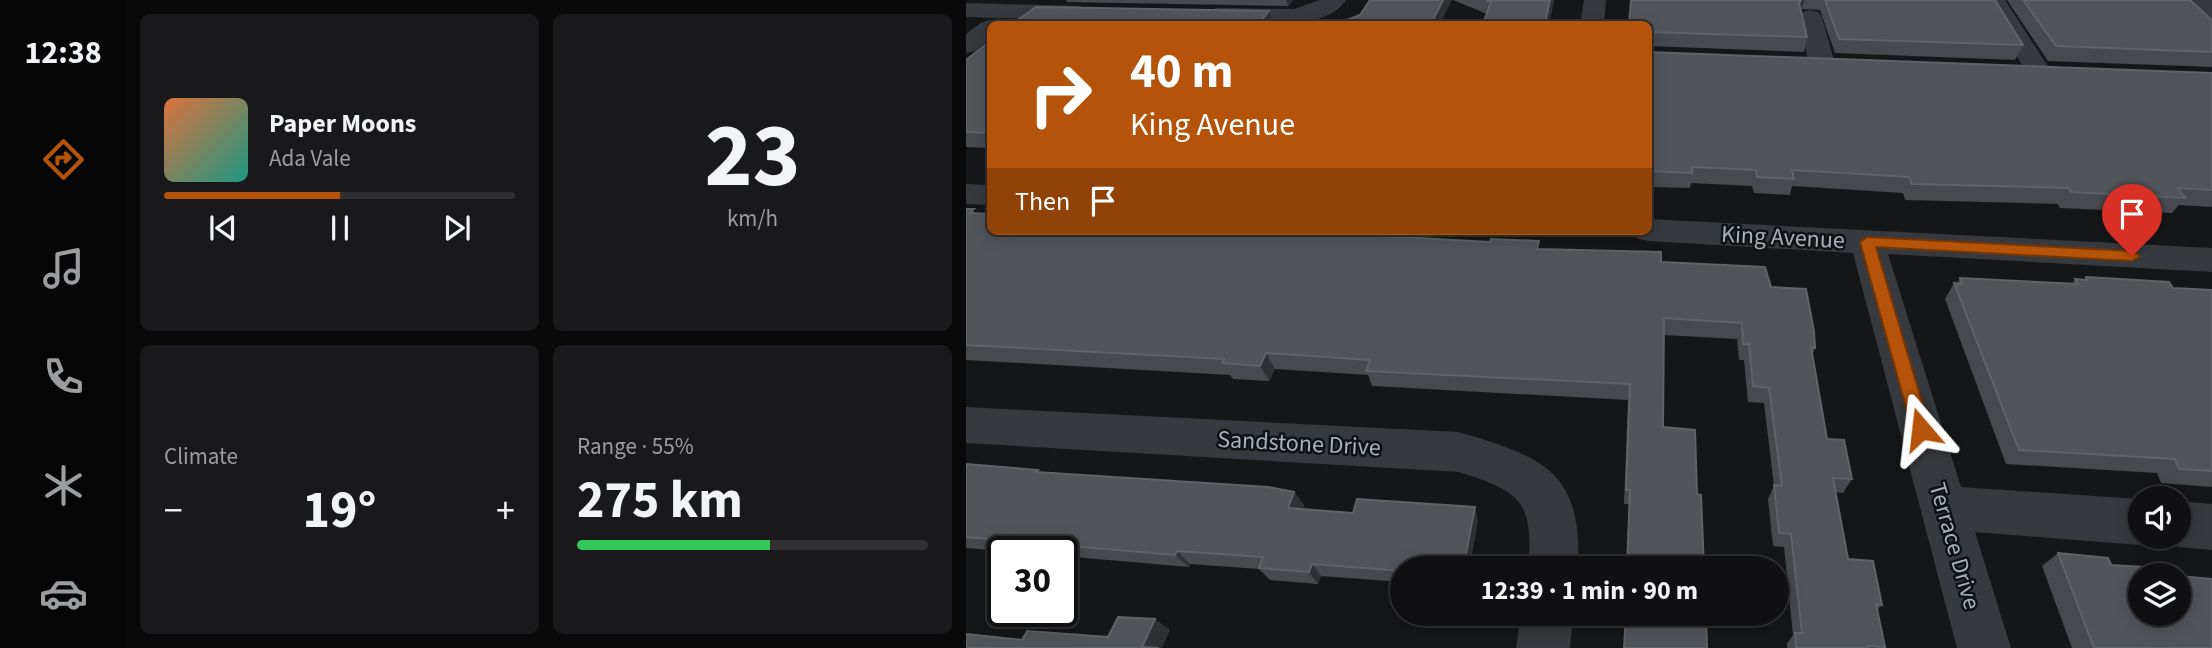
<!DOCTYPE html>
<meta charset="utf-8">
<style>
body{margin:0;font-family:"Source Sans 3",sans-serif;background:#19191b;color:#f1f3f6;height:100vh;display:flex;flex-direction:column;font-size:26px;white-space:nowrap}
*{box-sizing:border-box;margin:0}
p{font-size:23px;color:#9c9d9f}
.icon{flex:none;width:38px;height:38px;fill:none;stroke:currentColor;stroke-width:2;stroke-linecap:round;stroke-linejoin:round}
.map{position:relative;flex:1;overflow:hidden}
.side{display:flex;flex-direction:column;gap:14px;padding:14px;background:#09090a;width:840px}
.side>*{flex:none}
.hud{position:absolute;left:21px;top:21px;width:665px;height:214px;border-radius:10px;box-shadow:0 4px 18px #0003,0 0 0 2px #303032;background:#b45309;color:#fff;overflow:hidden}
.buttons{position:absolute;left:1162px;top:486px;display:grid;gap:14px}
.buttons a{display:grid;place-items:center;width:63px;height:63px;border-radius:50%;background:#101012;box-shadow:0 4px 18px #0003,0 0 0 2px #303032;font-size:35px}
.speed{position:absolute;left:21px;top:536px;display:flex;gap:14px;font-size:35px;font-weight:700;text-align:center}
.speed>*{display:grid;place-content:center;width:91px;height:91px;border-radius:50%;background:#101012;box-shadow:0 4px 18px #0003,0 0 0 2px #303032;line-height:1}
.speed .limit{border:4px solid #111;border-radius:10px;background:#fff;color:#111}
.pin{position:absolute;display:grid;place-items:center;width:60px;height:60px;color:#fff;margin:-72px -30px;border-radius:50% 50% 50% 0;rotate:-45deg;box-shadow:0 0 7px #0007}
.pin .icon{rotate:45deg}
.me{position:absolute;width:77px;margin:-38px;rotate:343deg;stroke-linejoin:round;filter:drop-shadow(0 0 5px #0008)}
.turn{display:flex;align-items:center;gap:24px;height:147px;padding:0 28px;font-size:32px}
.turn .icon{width:91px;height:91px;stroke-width:2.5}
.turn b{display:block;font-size:49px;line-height:60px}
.then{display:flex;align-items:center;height:66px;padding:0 28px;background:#0003;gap:14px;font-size:26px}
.big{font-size:52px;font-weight:700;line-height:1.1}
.side .widget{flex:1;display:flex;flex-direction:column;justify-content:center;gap:10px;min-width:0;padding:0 24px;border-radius:10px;background:#19191b}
.side .dial{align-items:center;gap:0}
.dial b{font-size:91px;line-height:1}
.song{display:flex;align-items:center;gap:21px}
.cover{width:84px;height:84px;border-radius:10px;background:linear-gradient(135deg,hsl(20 70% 55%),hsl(170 70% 35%))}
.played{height:7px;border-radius:4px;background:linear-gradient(90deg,#b45309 50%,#303032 50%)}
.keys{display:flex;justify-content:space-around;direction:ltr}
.heat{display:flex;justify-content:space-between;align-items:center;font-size:38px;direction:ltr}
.charge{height:10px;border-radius:5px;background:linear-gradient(90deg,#34c759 55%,#303032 0)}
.side .tiles{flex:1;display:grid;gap:14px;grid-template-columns:repeat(2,1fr)}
.trip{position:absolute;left:424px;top:556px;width:399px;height:70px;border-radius:35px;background:#101012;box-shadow:0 4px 18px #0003,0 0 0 2px #303032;font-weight:700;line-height:70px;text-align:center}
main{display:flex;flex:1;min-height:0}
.menu{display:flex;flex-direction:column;width:126px;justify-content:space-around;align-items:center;background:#060607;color:#9c9d9f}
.menu .icon{width:49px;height:49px}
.menu .current{color:#b45309}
.menu b{font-size:32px;color:#f1f3f6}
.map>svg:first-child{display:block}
</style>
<main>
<nav class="menu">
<b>12:38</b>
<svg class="icon current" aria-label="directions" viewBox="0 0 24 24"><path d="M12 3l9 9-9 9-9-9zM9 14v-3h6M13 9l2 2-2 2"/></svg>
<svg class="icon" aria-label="music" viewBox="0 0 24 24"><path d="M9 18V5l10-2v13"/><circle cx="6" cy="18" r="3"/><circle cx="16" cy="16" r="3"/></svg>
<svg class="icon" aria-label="phone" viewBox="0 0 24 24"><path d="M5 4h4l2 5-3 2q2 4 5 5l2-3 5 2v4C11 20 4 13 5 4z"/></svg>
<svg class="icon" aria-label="climate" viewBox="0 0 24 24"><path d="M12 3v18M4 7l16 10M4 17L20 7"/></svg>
<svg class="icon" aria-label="car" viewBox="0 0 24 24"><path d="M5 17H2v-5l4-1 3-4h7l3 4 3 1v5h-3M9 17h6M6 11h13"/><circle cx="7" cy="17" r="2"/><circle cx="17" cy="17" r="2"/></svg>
</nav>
<section class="side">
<div class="tiles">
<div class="widget">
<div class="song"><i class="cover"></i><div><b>Paper Moons</b><p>Ada Vale</p></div></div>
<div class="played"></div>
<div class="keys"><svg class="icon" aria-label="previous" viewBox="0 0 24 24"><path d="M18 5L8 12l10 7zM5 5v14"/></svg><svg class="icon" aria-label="pause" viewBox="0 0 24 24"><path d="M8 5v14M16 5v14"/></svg><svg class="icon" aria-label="next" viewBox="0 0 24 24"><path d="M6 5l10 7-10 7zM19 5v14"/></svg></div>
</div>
<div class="widget dial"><b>23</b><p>km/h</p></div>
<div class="widget"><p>Climate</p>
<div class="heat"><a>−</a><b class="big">19°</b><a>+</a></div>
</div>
<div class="widget"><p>Range · 55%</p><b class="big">275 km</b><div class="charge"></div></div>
</div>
</section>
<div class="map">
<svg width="1246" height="648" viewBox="0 0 1246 648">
<rect width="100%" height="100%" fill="#151618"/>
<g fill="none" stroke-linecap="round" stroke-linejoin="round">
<g fill="#36393d" fill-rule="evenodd">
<path d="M354,0H380C357,34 286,24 251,22L243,20L239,15L243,10L251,8L328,9Z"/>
<path d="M618,0H640L638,24H614Z"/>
<path d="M1017,0H1039L1087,74L1083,80H1065Z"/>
<path d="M1223,0H1246V18L1238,16Z"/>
<path d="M0,3L113,6L121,8L125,13L121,18L113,20L0,17Z"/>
<path d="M844,10L852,12L856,17L869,64L865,69H847L843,64L832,17L836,12Z"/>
<path d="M24,20L34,24H24V39L9,51L0,53V34L16,22Z"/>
<path d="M0,184L24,185V205L0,204Z"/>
<path d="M682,219L1246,248V272L922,254L995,487L1174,499V537L1191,538L1174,545L1009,532L1045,648H991L887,253L682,241L670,238L666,231H682Z"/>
<path d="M0,407L493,432C577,457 617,471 612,569H562C568,502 556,492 493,472L0,443Z"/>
<path d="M1213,501L1246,504V550L1213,547L1196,540L1195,537H1213Z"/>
<path d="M555,614H607L604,648H550Z"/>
</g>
</g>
<g fill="#46494d">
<path d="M100,0H327L322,6L101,2Z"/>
<path d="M487,0H588L583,24H517L521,14Z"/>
<path d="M665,0H1029L1057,45L1049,60L869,53L854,10L836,9L835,11L841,37L838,52L682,46V24Z"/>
<path d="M1041,0H1224L1246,20V67L1082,61Z"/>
<path d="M24,41V148L0,147V60Z"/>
<path d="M682,52L1246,73V207L1213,205L1206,213L1094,208L1092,204L939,200L937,193L826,186L824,195L788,193L786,186L725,183L724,188L682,187Z"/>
<path d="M0,209L13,214L573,249L695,262L805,287L849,348L846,356L861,439L886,479L877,493L870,492L882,559L916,605L911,610L919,647L918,648H821V644L827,635L818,547L807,546L802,499L808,486L798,403L782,402L778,360H773L771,339L698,335L697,427L731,494L738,569H660L663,504H658L662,400L406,386L402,375L309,369L303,381L267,379L264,375L0,360Z"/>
<path d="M1120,277L1207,288L1246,290V487L1195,483L1191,473L1040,464L979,299L988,283L991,284L994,278L1106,284L1109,279L1118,280Z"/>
<path d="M0,464L72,470L75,472L328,492L338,505L336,509L512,521L503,569H436V582L355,576L352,584L304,580L293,569L224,564L223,567L96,556V551H37L0,548Z"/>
<path d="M1092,553L1181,573L1246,648H1106L1076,566Z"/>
</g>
<g fill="#2e3033">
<path d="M320,0H327L322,6Z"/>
<path d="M477,0H486L474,24H465Z"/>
<path d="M584,0H588L583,24H579Z"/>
<path d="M835,0H838L836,9L829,18L833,3Z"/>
<path d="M303,11L307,24H292Z"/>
<path d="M300,353L309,369L303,381L294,366Z"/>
<path d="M328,492L338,505L332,522L322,508Z"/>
<path d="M509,507L512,521L503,569H497Z"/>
<path d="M211,551L224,564L223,567L209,555Z"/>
<path d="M346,564L355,576L352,584L343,572Z"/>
<path d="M189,619L204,630L196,648L176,647Z"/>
</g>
<g fill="#515459" stroke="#5e6368" stroke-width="2">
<path d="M404,0H477L465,24H370L394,15Z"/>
<path d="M520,0H584L579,24H517L525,2Z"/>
<path d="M665,0H835L833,3L841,37L683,32L682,36V24H663Z"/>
<path d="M859,0H1029L1057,45L873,39Z"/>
<path d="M1057,0H1224L1246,20V52L1090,46Z"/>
<path d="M70,7L303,11L292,24H46Z"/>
<path d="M24,41V133L0,132V60Z"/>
<path d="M682,52L1246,73V190L1212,188L1219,198L1105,192L1103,188L946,184L943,177L826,170L828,179L791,177L790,170L726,167V173L682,171Z"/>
<path d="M0,209H8L4,213L24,214V231H328L524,242L525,239L573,241L571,249L695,252V262L799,267L805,287L840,289L848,331L849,348L845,347L861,439L878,440L886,479L867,478L882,559L907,561L916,605L910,604L919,647L901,646V648H830L829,633H836L825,534L813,533L808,485L816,486L803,388L787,386L783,344H777L776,323L698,318L697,427L729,430L731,494L735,495L738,569H661L664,490H660L664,384L400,371L404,360L300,353L294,366L256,363L258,359L0,345Z"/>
<path d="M1120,277L1203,282L1207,288L1246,290V471L1213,469L1209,459L1053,450L988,283L996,284L994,278L1112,284L1109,279L1121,280Z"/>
<path d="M0,464L72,470L70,472L302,487L328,492L322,508L387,513L391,499L509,507L497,569H436V571L346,564L343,572L293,568L297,557L211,551L209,555L0,537Z"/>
<path d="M1092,553L1142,558L1145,565L1178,567L1181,573L1209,576H1174V614H1213V576L1246,579V648H1128Z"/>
<path d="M660,614H740L741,648H658Z"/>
<path d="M152,617L189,619L176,647L193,648H0V634L56,640L61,631L142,637Z"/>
</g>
<path fill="#b45309" stroke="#753606" stroke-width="2" d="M901,237L1166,251L1174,256L1166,261L910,247L964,429L955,437L946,429L894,242Z"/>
<g text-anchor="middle" stroke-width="5" stroke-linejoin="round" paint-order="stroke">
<g font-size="24" fill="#a6b1b9" stroke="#101113">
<text transform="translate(817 237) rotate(3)" y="8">King Avenue</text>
<text transform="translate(333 443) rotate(3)" y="8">Sandstone Drive</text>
<text transform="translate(989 546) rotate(74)" y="8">Terrace Drive</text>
</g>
</g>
</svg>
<div class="buttons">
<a><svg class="icon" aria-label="sound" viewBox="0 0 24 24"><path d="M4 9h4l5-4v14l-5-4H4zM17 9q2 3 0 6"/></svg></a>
<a><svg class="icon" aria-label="layers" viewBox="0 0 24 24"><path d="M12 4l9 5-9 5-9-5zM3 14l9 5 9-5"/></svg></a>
</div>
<div class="speed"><div class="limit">30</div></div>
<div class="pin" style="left:1166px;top:256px;background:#d93025"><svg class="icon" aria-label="arrive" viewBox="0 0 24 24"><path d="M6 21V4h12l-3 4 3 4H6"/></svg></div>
<svg class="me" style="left:955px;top:429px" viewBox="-20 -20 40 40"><path d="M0-17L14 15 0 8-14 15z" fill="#b45309" stroke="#fff" stroke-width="4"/></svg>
<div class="trip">12:39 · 1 min · 90 m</div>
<div class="hud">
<div class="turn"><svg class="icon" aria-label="right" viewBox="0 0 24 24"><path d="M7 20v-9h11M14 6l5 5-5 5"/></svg><div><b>40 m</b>King Avenue</div></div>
<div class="then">Then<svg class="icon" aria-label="arrive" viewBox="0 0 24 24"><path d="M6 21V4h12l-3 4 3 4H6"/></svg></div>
</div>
</div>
</main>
